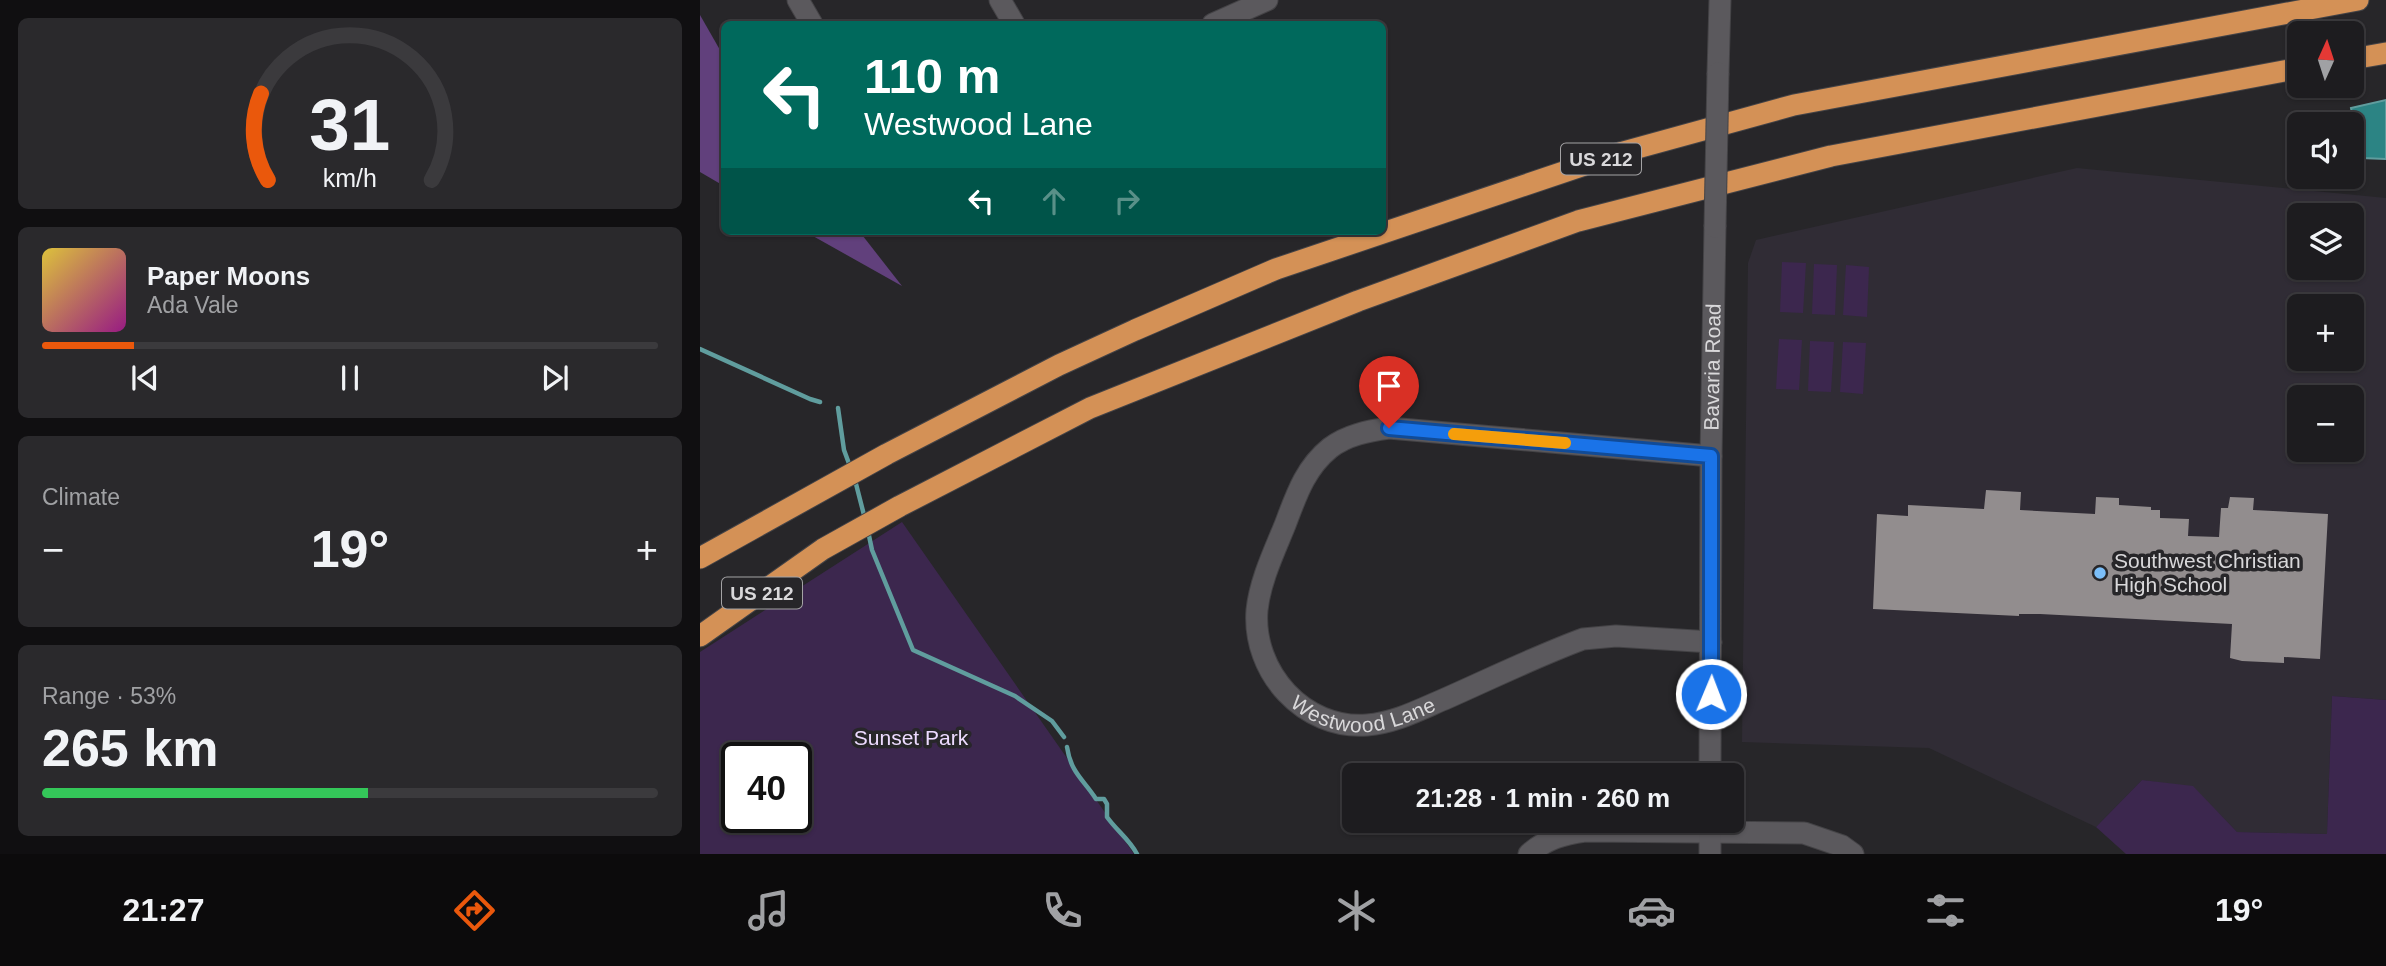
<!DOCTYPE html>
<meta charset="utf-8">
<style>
body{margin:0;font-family:Arial,sans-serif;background:#2a292c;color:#f1f3f6;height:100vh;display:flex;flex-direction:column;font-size:26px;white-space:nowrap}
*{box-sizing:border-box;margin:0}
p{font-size:23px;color:#a0a1a4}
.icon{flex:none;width:38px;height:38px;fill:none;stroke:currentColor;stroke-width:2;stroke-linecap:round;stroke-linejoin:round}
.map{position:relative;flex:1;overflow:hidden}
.drawer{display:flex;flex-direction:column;gap:18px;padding:18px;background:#100f11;width:700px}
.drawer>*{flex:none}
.banner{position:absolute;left:21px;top:21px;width:665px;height:214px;border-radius:10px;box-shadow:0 2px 5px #0004,0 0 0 2px #3b3a3d;background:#00695c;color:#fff;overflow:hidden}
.needle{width:46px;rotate:3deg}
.buttons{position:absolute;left:1587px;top:21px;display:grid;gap:14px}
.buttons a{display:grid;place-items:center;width:77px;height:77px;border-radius:10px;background:#1d1c1f;box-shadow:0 2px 5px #0004,0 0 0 2px #3b3a3d;font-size:35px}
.speed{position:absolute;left:21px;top:742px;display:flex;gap:14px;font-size:35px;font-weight:700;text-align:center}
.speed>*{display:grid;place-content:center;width:91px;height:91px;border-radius:50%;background:#1d1c1f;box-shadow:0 2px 5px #0004,0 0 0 2px #3b3a3d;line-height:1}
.speed .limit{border:4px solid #111;border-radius:10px;background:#fff;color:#111}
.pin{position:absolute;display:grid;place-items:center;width:60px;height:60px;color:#fff;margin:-72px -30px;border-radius:50% 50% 50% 0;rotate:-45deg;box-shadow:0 0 7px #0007}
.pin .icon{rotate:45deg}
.me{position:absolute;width:77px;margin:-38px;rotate:1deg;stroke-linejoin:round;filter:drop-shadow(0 0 5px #0008)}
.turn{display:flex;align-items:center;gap:24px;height:147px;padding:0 28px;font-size:32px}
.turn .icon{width:91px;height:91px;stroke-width:2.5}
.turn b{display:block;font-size:49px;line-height:60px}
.lanes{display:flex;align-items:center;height:66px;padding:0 28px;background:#0003;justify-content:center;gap:35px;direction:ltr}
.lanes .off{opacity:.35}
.big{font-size:52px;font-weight:800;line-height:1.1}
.drawer .widget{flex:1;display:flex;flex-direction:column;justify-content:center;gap:10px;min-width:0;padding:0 24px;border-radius:10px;background:#2a292c}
.drawer .dial{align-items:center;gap:0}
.dial svg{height:182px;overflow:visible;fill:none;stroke:#3b3a3d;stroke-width:7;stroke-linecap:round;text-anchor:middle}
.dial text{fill:#f1f3f6;stroke:none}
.song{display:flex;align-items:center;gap:21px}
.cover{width:84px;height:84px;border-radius:10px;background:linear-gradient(135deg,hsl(50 70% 55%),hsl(310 70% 35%))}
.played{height:7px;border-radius:4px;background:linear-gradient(90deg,#ea580c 15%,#3b3a3d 15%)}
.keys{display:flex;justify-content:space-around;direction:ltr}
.heat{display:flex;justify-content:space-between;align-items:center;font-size:38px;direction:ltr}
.charge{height:10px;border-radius:5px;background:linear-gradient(90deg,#34c759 53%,#3b3a3d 0)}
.trip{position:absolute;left:642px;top:763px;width:402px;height:70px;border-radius:10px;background:#1d1c1f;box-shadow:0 2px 5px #0004,0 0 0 2px #3b3a3d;font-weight:800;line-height:70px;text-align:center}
.tab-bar{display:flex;height:112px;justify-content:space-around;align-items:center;background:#0c0b0c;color:#a0a1a4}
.tab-bar .icon{width:49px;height:49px}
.tab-bar .on{color:#ea580c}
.tab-bar b{font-size:32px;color:#f1f3f6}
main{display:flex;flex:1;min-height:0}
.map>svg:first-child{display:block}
</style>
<main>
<section class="drawer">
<div class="widget dial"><svg viewBox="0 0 100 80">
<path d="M14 69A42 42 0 1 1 86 69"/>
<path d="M14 69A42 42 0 0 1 11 31" stroke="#ea580c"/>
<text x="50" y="56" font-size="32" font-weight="700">31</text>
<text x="50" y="72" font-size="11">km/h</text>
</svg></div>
<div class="widget">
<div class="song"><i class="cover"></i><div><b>Paper Moons</b><p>Ada Vale</p></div></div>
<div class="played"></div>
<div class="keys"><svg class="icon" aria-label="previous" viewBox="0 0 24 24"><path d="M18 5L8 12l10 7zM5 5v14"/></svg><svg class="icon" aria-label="pause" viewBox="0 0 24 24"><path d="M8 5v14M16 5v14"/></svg><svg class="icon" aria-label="next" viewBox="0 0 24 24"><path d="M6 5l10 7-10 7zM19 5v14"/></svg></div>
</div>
<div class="widget"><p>Climate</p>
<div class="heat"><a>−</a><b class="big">19°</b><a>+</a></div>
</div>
<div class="widget"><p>Range · 53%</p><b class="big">265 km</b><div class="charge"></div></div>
</section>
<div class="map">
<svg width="1686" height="854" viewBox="0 0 1686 854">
<rect width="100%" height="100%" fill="#272629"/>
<path fill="#302c35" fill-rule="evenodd" d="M1377,168L1686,198V700L1632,696L1627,834L1537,832L1493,787L1442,780L1396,827L1229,748L1042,742L1048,263L1056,240ZM1600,215H1652V268H1600ZM1600,306H1652V359H1600ZM1600,397H1652V450H1600Z"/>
<g fill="#3c274e" fill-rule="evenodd">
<path d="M1082,262L1106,263L1103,313L1080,312Z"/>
<path d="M1114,264L1137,265L1135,315L1112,314Z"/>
<path d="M1146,265L1169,267L1167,317L1143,315Z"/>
<path d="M1079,339L1102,340L1099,390L1076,389Z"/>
<path d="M1110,341L1134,342L1131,392L1108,391Z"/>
<path d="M1143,342L1166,343L1163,394L1140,392Z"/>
<path d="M202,522L434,854H0V652ZM37,758H96V817H37Z"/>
<path d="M1632,696L1686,700V854H1426L1396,827L1442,780L1493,786L1537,832L1627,834Z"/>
</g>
<g fill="#61407c">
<path d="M0,15L24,57V186L0,172Z"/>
<path d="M104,231H159L202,286Z"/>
</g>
<path fill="#2c8484" stroke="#609d9e" stroke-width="2" d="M1686,100V159L1661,158L1651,108Z"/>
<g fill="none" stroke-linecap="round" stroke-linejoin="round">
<g stroke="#609d9e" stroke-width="4.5">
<path d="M0,349L110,399L120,402"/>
<path d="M138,408L144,450L151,469"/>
<path d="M155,480L165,519"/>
<path d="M168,531L172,550L213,650L315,696L352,721L364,737"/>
<path d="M367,747C371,773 383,779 396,799H404L407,804V817C417,831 429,839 437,854"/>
</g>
</g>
<path fill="#928d8e" d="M1286,490L1321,492L1320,510L1395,514L1396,497L1419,498V505L1451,507V510H1460V518L1489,519L1488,536L1519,537L1521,508H1528L1530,497L1554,498L1553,510L1628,514L1620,659L1584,657V663L1542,661L1530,658L1532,624L1340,614H1319V616L1173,609L1177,514L1208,516V505L1284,509Z"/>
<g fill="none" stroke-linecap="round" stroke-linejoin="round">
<defs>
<g id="minor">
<path d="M98,0L112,24"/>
<path d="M300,0L314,24"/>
<path d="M513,24L567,0"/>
<path d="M1018,73L1020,0"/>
<path id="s1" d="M1011,456L689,428C668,431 647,435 630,448C605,468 596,496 585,525C574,552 560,581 557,610C552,672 604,730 667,725C695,723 721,709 747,698C792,678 837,656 883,639L916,636L1011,642"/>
<path id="s2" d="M1010,775L1011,456L1015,227"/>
<path d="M829,854C846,839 863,834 885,831L1104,833L1142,846L1153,854"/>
<path d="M1010,854V821"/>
</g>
<g id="highway">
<path d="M1652,59L1686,53"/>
<path d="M0,558L187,454L359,365L435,330L576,269L923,152L1094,105L1658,0"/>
<path d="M0,636L123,549L200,506L390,408L658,301L878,221L1131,156L1600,68"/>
</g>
</defs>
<use href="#minor" stroke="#444346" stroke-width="23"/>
<use href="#highway" stroke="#444346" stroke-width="23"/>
<use href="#minor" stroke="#5b595d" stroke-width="21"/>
<use href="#highway" stroke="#d49156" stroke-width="21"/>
<defs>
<path id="minor-bridge" d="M1015,227L1018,73"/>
</defs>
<use href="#minor-bridge" stroke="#444346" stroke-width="23" stroke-linecap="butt"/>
<use href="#minor-bridge" stroke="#5b595d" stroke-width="21"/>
</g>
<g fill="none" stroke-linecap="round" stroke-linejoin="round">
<defs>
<path id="route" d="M689,428L1011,456V694"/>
</defs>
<use href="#route" stroke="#114b97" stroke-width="18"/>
<use href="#route" stroke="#1a73e8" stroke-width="12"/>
<path stroke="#f59e0b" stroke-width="12" d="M754,434L865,443"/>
</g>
<circle fill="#7bbef8" stroke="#272629" stroke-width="2.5" cx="1400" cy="573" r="7"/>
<g text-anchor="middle" stroke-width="7" stroke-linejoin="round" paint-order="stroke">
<g fill="#272629" stroke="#a4a3a5" stroke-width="2">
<rect x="861" y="143.5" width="80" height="31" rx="5"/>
<rect x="22" y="577.5" width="80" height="31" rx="5"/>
</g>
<g font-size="19" font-weight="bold" fill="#d9d8da">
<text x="901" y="166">US 212</text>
<text x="62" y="600">US 212</text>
</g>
<g font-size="21" fill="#d9d8da" stroke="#272629">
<text dy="7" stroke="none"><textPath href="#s2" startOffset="408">Bavaria Road</textPath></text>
<text dy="7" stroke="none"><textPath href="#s1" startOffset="742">Westwood Lane</textPath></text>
</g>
<g font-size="21" fill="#d9d8da" stroke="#272629" text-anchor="start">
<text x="1414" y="568">Southwest Christian<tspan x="1414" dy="24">High School</tspan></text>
</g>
<g font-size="21" fill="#eddbff" stroke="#272629">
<text x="211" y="745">Sunset Park</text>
</g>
</g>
</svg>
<div class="buttons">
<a><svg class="needle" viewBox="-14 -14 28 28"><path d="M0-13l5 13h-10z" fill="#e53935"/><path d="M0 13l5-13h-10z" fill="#a0a1a4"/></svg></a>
<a><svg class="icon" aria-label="sound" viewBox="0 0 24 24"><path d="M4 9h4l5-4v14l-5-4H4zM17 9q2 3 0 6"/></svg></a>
<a><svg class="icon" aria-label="layers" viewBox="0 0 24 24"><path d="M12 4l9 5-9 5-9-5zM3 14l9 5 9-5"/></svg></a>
<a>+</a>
<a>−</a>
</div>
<div class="speed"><div class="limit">40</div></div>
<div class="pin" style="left:689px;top:428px;background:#d93025"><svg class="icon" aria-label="arrive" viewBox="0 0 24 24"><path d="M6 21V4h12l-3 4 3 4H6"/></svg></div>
<svg class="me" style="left:1011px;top:694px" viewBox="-20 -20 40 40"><circle r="17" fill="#1a73e8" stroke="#fff" stroke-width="3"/><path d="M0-11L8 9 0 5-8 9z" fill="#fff"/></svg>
<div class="trip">21:28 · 1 min · 260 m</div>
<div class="banner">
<div class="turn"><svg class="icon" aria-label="left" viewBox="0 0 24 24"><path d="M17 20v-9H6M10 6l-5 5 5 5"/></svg><div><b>110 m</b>Westwood Lane</div></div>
<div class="lanes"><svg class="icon" aria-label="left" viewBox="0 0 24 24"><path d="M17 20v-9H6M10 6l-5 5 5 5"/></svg><svg class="icon off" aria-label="ahead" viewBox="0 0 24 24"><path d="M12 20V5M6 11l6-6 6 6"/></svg><svg class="icon off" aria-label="right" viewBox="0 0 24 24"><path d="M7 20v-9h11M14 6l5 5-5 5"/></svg></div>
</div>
</div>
</main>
<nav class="tab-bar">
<b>21:27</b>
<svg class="icon on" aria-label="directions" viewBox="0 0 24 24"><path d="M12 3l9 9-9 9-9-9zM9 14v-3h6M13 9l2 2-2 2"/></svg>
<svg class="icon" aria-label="music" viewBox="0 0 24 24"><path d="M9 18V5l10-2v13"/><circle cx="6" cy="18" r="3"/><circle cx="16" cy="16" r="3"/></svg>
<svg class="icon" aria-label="phone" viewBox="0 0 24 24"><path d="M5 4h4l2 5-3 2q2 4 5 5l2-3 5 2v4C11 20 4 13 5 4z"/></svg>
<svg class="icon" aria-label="climate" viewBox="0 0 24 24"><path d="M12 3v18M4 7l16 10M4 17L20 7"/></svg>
<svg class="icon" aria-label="car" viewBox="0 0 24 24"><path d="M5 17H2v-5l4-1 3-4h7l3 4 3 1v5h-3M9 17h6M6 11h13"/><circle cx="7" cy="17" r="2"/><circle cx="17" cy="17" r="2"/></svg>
<svg class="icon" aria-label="filters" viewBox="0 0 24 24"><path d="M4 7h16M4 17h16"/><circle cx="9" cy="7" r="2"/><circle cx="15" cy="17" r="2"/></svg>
<b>19°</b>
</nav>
